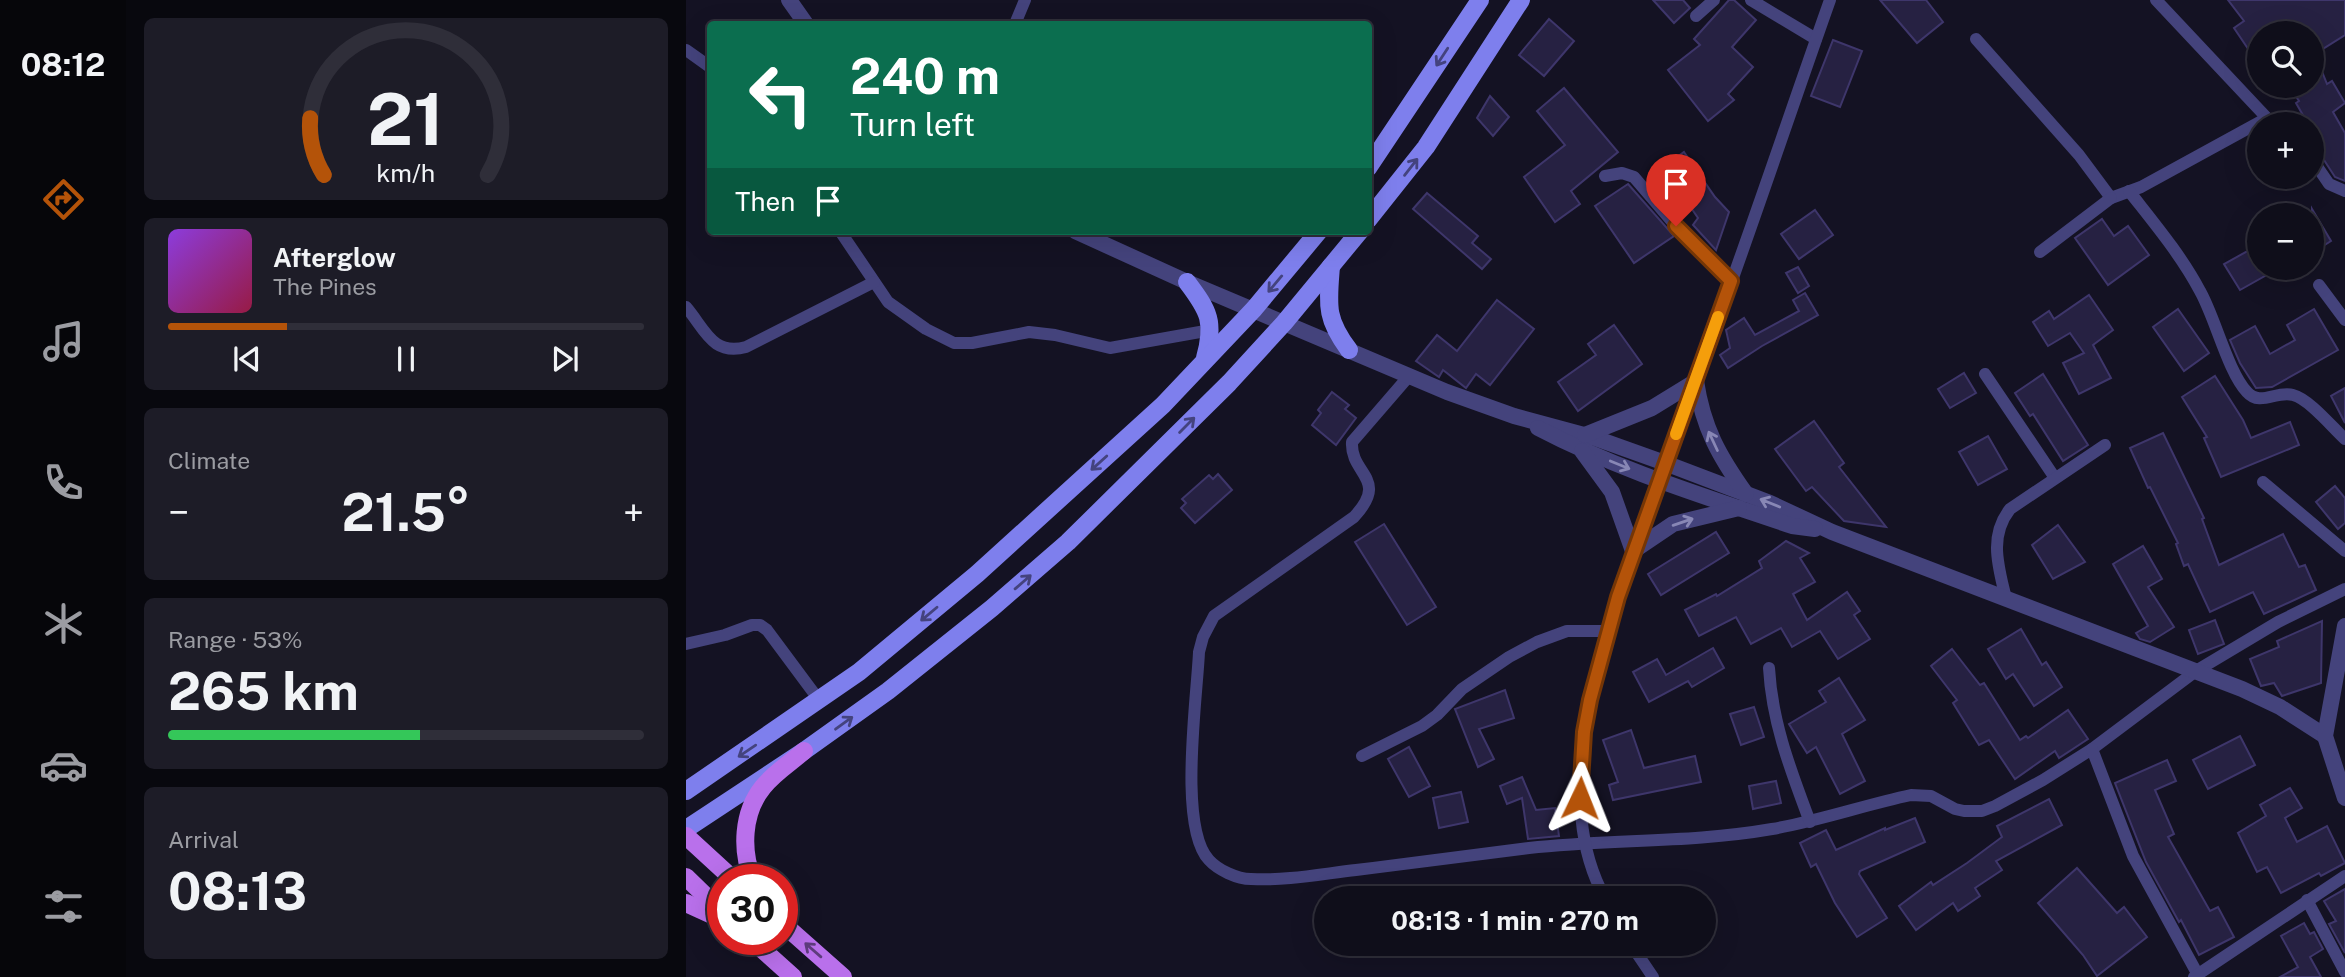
<!DOCTYPE html>
<meta charset="utf-8">
<style>
body{margin:0;font-family:"Public Sans",sans-serif;background:#1d1c27;color:#f1f3f6;height:100vh;display:flex;flex-direction:column;font-size:26px;white-space:nowrap}
*{box-sizing:border-box;margin:0}
p{font-size:23px;color:#9b9ca2}
.icon{flex:none;width:38px;height:38px;fill:none;stroke:currentColor;stroke-width:2;stroke-linecap:round;stroke-linejoin:round}
.map{position:relative;flex:1;overflow:hidden}
.sheet{display:flex;flex-direction:column;gap:18px;padding:18px;background:#08080e;width:560px}
.sheet>*{flex:none}
.banner{position:absolute;left:21px;top:21px;width:665px;height:214px;border-radius:7px;box-shadow:0 7px 28px #0002,0 0 0 2px #2f2e39;background:#0b6e4f;color:#fff;overflow:hidden}
.controls{position:absolute;left:1561px;top:21px;display:grid;gap:14px}
.controls a{display:grid;place-items:center;width:77px;height:77px;border-radius:50%;background:#0f0e1a;box-shadow:0 7px 28px #0002,0 0 0 2px #2f2e39;font-size:35px}
.speed{position:absolute;left:21px;top:864px;display:flex;gap:14px;font-size:35px;font-weight:700;text-align:center}
.speed>*{display:grid;place-content:center;width:91px;height:91px;border-radius:50%;background:#0f0e1a;box-shadow:0 7px 28px #0002,0 0 0 2px #2f2e39;line-height:1}
.speed .limit{border:10px solid #d22;background:#fff;color:#111}
.pin{position:absolute;display:grid;place-items:center;width:60px;height:60px;color:#fff;margin:-72px -30px;border-radius:50% 50% 50% 0;rotate:-45deg;box-shadow:0 0 7px #0007}
.pin .icon{rotate:45deg}
.me{position:absolute;width:77px;margin:-38px;rotate:2deg;stroke-linejoin:round;filter:drop-shadow(0 0 5px #0008)}
.turn{display:flex;align-items:center;gap:24px;height:147px;padding:0 28px;font-size:32px}
.turn .icon{width:91px;height:91px;stroke-width:2.5}
.turn b{display:block;font-size:49px;line-height:60px}
.then{display:flex;align-items:center;height:66px;padding:0 28px;background:#0003;gap:14px;font-size:26px}
.big{font-size:52px;font-weight:700;line-height:1.1}
.sheet .card{flex:1;display:flex;flex-direction:column;justify-content:center;gap:10px;min-width:0;padding:0 24px;border-radius:10px;background:#1d1c27}
.sheet .dial{align-items:center;gap:0}
.dial svg{height:182px;overflow:visible;fill:none;stroke:#2f2e39;stroke-width:7;stroke-linecap:round;text-anchor:middle}
.dial text{fill:#f1f3f6;stroke:none}
.song{display:flex;align-items:center;gap:21px}
.cover{width:84px;height:84px;border-radius:10px;background:linear-gradient(135deg,hsl(270 70% 55%),hsl(340 70% 35%))}
.played{height:7px;border-radius:4px;background:linear-gradient(90deg,#b45309 25%,#2f2e39 25%)}
.keys{display:flex;justify-content:space-around;direction:ltr}
.heat{display:flex;justify-content:space-between;align-items:center;font-size:38px;direction:ltr}
.charge{height:10px;border-radius:5px;background:linear-gradient(90deg,#34c759 53%,#2f2e39 0)}
.trip{position:absolute;left:628px;top:886px;width:402px;height:70px;border-radius:35px;background:#0f0e1a;box-shadow:0 7px 28px #0002,0 0 0 2px #2f2e39;font-weight:700;line-height:70px;text-align:center}
main{display:flex;flex:1;min-height:0}
.dock{display:flex;flex-direction:column;width:126px;justify-content:space-around;align-items:center;background:#06060a;color:#9b9ca2}
.dock .icon{width:49px;height:49px}
.dock .on{color:#b45309}
.dock b{font-size:32px;color:#f1f3f6}
.map>svg:first-child{display:block}
</style>
<main>
<nav class="dock">
<b>08:12</b>
<svg class="icon on" aria-label="directions" viewBox="0 0 24 24"><path d="M12 3l9 9-9 9-9-9zM9 14v-3h6M13 9l2 2-2 2"/></svg>
<svg class="icon" aria-label="music" viewBox="0 0 24 24"><path d="M9 18V5l10-2v13"/><circle cx="6" cy="18" r="3"/><circle cx="16" cy="16" r="3"/></svg>
<svg class="icon" aria-label="phone" viewBox="0 0 24 24"><path d="M5 4h4l2 5-3 2q2 4 5 5l2-3 5 2v4C11 20 4 13 5 4z"/></svg>
<svg class="icon" aria-label="climate" viewBox="0 0 24 24"><path d="M12 3v18M4 7l16 10M4 17L20 7"/></svg>
<svg class="icon" aria-label="car" viewBox="0 0 24 24"><path d="M5 17H2v-5l4-1 3-4h7l3 4 3 1v5h-3M9 17h6M6 11h13"/><circle cx="7" cy="17" r="2"/><circle cx="17" cy="17" r="2"/></svg>
<svg class="icon" aria-label="filters" viewBox="0 0 24 24"><path d="M4 7h16M4 17h16"/><circle cx="9" cy="7" r="2"/><circle cx="15" cy="17" r="2"/></svg>
</nav>
<section class="sheet">
<div class="card dial"><svg viewBox="0 0 100 80">
<path d="M14 69A42 42 0 1 1 86 69"/>
<path d="M14 69A42 42 0 0 1 8 44" stroke="#b45309"/>
<text x="50" y="56" font-size="32" font-weight="700">21</text>
<text x="50" y="72" font-size="11">km/h</text>
</svg></div>
<div class="card">
<div class="song"><i class="cover"></i><div><b>Afterglow</b><p>The Pines</p></div></div>
<div class="played"></div>
<div class="keys"><svg class="icon" aria-label="previous" viewBox="0 0 24 24"><path d="M18 5L8 12l10 7zM5 5v14"/></svg><svg class="icon" aria-label="pause" viewBox="0 0 24 24"><path d="M8 5v14M16 5v14"/></svg><svg class="icon" aria-label="next" viewBox="0 0 24 24"><path d="M6 5l10 7-10 7zM19 5v14"/></svg></div>
</div>
<div class="card"><p>Climate</p>
<div class="heat"><a>−</a><b class="big">21.5°</b><a>+</a></div>
</div>
<div class="card"><p>Range · 53%</p><b class="big">265 km</b><div class="charge"></div></div>
<div class="card"><p>Arrival</p><b class="big">08:13</b></div>
</section>
<div class="map">
<svg width="1659" height="977" viewBox="0 0 1659 977">
<rect width="100%" height="100%" fill="#141223"/>
<g fill="#262142" stroke="#3e366b" stroke-width="2">
<path d="M967,0H997L1004,8L988,23Z"/>
<path d="M1043,0H1048L1070,20L1046,47L1067,67L1042,94L1048,100L1022,121L982,70L1014,45L1008,39Z"/>
<path d="M1194,0H1240L1257,22L1231,43Z"/>
<path d="M1542,0H1659V35L1629,54L1641,84L1646,81L1659,103L1647,112L1659,133V181L1649,177L1627,143L1631,140L1626,130V124H1622L1610,103L1613,101L1603,86H1626V33H1573V65L1548,28L1558,21Z"/>
<path d="M863,19L888,41L858,76L833,55Z"/>
<path d="M1147,40L1176,51L1154,107L1125,96Z"/>
<path d="M878,88L932,152L885,191L894,204L869,222L838,177L879,145L851,111Z"/>
<path d="M804,96L823,117L807,136L791,118Z"/>
<path d="M998,152L1029,197L1043,212L1030,250L1007,225L1012,218L977,167Z"/>
<path d="M942,184L988,236L948,263L909,206Z"/>
<path d="M741,193L792,236L786,243L805,259L796,269L727,209Z"/>
<path d="M1626,209L1645,241L1626,253Z"/>
<path d="M1129,210L1147,235L1113,259L1095,234Z"/>
<path d="M1416,219L1428,236L1442,226L1463,255L1422,285L1389,238Z"/>
<path d="M1569,247L1573,255V268H1593L1554,290L1538,264Z"/>
<path d="M1112,267L1123,286L1112,293L1100,273Z"/>
<path d="M1119,293L1132,315L1076,346L1042,368L1034,355L1044,348L1040,330L1058,318L1069,335L1113,311L1107,300Z"/>
<path d="M1403,295L1427,330L1407,345L1425,378L1393,394L1377,363L1398,353L1384,333L1362,346L1347,322L1363,311L1368,319Z"/>
<path d="M811,300L848,329L804,385L790,374L780,388L757,370L753,377L730,361L751,335L771,351Z"/>
<path d="M1492,309L1523,353L1498,371L1467,327Z"/>
<path d="M1628,309L1652,350L1586,387L1570,388L1554,363L1544,340L1569,326L1584,354L1609,340L1601,325Z"/>
<path d="M928,325L956,364L892,411L872,382L910,355L902,344Z"/>
<path d="M1278,373L1290,393L1264,408L1252,389Z"/>
<path d="M1357,374L1402,445L1377,461L1347,414L1344,416L1329,393Z"/>
<path d="M1529,376L1557,420L1565,438L1604,422L1613,445L1535,477L1518,438L1521,437L1496,397Z"/>
<path d="M1659,388V423L1645,396Z"/>
<path d="M646,392L663,405L659,409L670,418L650,445L626,425L635,413L632,410Z"/>
<path d="M1128,421L1158,463L1153,467L1200,527L1158,521L1126,487L1120,491L1089,449Z"/>
<path d="M1477,433L1518,518L1516,519L1533,565L1597,534L1613,567L1619,565L1630,590L1578,614L1567,592L1524,612L1502,564L1498,566L1490,544L1492,543L1464,487L1462,488L1444,448Z"/>
<path d="M1302,436L1321,469L1292,485L1273,452Z"/>
<path d="M532,474L546,490L509,523L495,508L500,503L496,499L523,475L527,479Z"/>
<path d="M1649,486L1659,498V523L1652,529L1630,502Z"/>
<path d="M698,524L750,607L721,625L669,542Z"/>
<path d="M1372,525L1399,562L1367,579L1346,545Z"/>
<path d="M1030,532L1043,553L975,595L962,574Z"/>
<path d="M1100,541L1123,553L1114,558L1129,582L1107,594L1121,620L1161,592L1174,611L1168,615L1184,639L1152,659L1134,631L1106,647L1095,628L1065,644L1050,617L1013,636L999,610L1030,594L1031,596L1076,568L1073,561Z"/>
<path d="M1457,546L1476,579L1462,587L1488,627L1464,642L1454,639L1450,633L1462,626L1427,564Z"/>
<path d="M1529,620L1538,644L1512,654L1503,630Z"/>
<path d="M1636,621L1635,683L1596,696L1588,683L1575,686L1564,659L1593,647L1591,641Z"/>
<path d="M1335,629L1356,665L1360,662L1376,687L1348,706L1327,674L1320,679L1302,649Z"/>
<path d="M1027,648L1038,668L1006,687L1002,681L963,702L947,672L971,659L980,675Z"/>
<path d="M1266,649L1294,685L1298,683L1334,740L1340,736L1342,738L1382,710L1402,739L1373,758L1369,751L1329,779L1303,740L1293,745L1267,703L1271,700L1245,666Z"/>
<path d="M1153,678L1179,720L1156,734L1179,781L1154,794L1130,747L1121,753L1103,724L1140,702L1133,691Z"/>
<path d="M819,690L828,718L793,729L808,759L792,767L769,709Z"/>
<path d="M1068,707L1078,737L1055,745L1044,714Z"/>
<path d="M945,730L958,768L1009,756L1015,782L927,800L923,785L932,782L917,740Z"/>
<path d="M1554,736L1569,765L1522,789L1507,760Z"/>
<path d="M723,747L744,786L723,797L702,759Z"/>
<path d="M1481,760L1490,781L1469,790L1488,834L1482,837L1524,911L1532,907L1548,937L1513,955L1495,920L1493,922L1460,862L1429,783Z"/>
<path d="M836,777L850,810L869,808L873,836L842,839L836,798L821,804L814,786Z"/>
<path d="M1090,781L1095,803L1067,809L1063,786Z"/>
<path d="M1604,788L1616,808L1599,818L1611,842L1641,826L1659,863L1635,876L1633,873L1595,893L1581,867L1571,872L1552,833L1580,816L1574,805Z"/>
<path d="M775,792L782,822L753,828L747,798Z"/>
<path d="M1363,799L1376,825L1310,861L1316,870L1289,888L1294,896L1272,911L1267,903L1230,930L1213,906L1245,882L1247,885L1281,863L1316,837L1311,826Z"/>
<path d="M1229,818L1239,842L1174,871L1173,874L1201,918L1171,937L1149,903L1130,864L1125,867L1114,843L1140,830L1150,850L1199,828V830Z"/>
<path d="M1391,868L1431,913L1438,907L1461,937L1411,976L1397,955L1352,903Z"/>
<path d="M1659,889V953L1643,924L1650,921L1638,901Z"/>
<path d="M1618,923L1624,934L1628,932L1637,949L1624,957L1635,977H1594L1612,967L1595,936Z"/>
</g>
<g fill="none" stroke-linecap="round" stroke-linejoin="round">
<g stroke="#44437c" stroke-width="12">
<path d="M1065,0L1130,39"/>
<path d="M1470,0L1581,118"/>
<path d="M1010,16L1028,0"/>
<path d="M329,24L339,0"/>
<path d="M1290,39L1393,155L1425,198L1455,187L1581,118L1592,124"/>
<path d="M0,50L24,67"/>
<path d="M1626,159L1643,184L1659,191"/>
<path d="M919,176L936,173L948,177L990,226L1045,281"/>
<path d="M1443,191C1468,223 1495,255 1514,291C1529,317 1542,372 1561,392C1574,407 1591,390 1607,395C1623,399 1646,427 1659,439"/>
<path d="M154,231L202,302L240,329L268,343H286L343,332L369,335L424,348L525,330"/>
<path d="M1354,252L1425,198"/>
<path d="M1633,285L1659,320"/>
<path d="M0,307C19,329 26,356 60,347L188,282"/>
<path d="M1299,374L1369,478"/>
<path d="M723,376L666,442C664,475 704,478 668,517L528,616L517,637L513,652C511,698 492,827 523,860C532,870 551,879 565,879C600,881 635,874 670,870C728,863 786,855 843,848C924,839 1006,843 1086,829C1133,821 1178,805 1225,795L1245,796L1269,809L1278,811H1296L1309,806L1357,780L1406,749L1510,671L1592,622L1659,589"/>
<path d="M1577,482L1659,551"/>
<path d="M1320,599C1313,568 1302,537 1324,509L1419,445"/>
<path d="M0,644L39,635L66,625H74L81,630L133,700"/>
<path d="M1083,668C1086,723 1105,771 1124,822"/>
<path d="M1406,749L1447,856L1512,975"/>
<path d="M676,756L736,726L751,715L776,689L823,657L851,642L881,631H922"/>
<path d="M919,898C891,848 891,788 898,733C902,701 912,670 920,640C944,551 978,466 1010,380C1057,254 1099,127 1144,0"/>
<path d="M1621,900L1659,972"/>
<path d="M944,943L967,977"/>
<path d="M1508,977L1659,876"/>
</g>
<g stroke="#44437c" stroke-width="16">
<path d="M103,0L120,24"/>
<path d="M389,231L501,282L761,392L828,416L909,438L979,463L1084,503L1146,532L1556,689L1594,707L1639,736"/>
<path d="M852,428C932,470 1021,497 1106,526L1129,529"/>
<path d="M899,435L966,408L1010,381C1017,428 1033,456 1060,494"/>
<path d="M896,451L926,492L947,551L987,524L1053,508"/>
<path d="M1659,626L1639,736L1659,798"/>
</g>
<g stroke="#7e7fed" stroke-width="18">
<path d="M682,168L794,0"/>
<path d="M682,220L740,147L835,0"/>
<path d="M645,266C642,305 639,318 663,350"/>
<path d="M501,282C523,311 529,322 519,358"/>
<path d="M0,791L173,672L291,574L477,405L568,309L633,231"/>
<path d="M0,829L118,751L202,691L306,608L382,542L543,383L598,323L674,231"/>
</g>
<g stroke="#b970eb" stroke-width="18">
<path d="M0,836L48,880"/>
<path d="M0,877L37,913"/>
<path d="M67,880C55,851 56,813 77,787C88,773 104,763 118,751"/>
<path d="M0,903L35,919"/>
<path d="M96,923L157,977"/>
<path d="M66,940L107,977"/>
</g>
</g>
<defs><path id="oneway-shaft" d="M-6 0H5M1.5-3L5.5 0L1.5 3" fill="none" stroke-width="1.6" stroke-linecap="round" stroke-linejoin="round" transform="scale(1.75)"/></defs>
<g stroke="#44437e">
<use href="#oneway-shaft" transform="translate(756 57) rotate(123)"/>
<use href="#oneway-shaft" transform="translate(725 167) rotate(-52)"/>
<use href="#oneway-shaft" transform="translate(589 284) rotate(130)"/>
<use href="#oneway-shaft" transform="translate(501 425) rotate(-45)"/>
<use href="#oneway-shaft" transform="translate(413 463) rotate(138)"/>
<use href="#oneway-shaft" transform="translate(337 582) rotate(-41)"/>
<use href="#oneway-shaft" transform="translate(243 614) rotate(140)"/>
<use href="#oneway-shaft" transform="translate(158 723) rotate(-36)"/>
<use href="#oneway-shaft" transform="translate(61 751) rotate(146)"/>
</g>
<g stroke="#8887b5">
<use href="#oneway-shaft" transform="translate(1027 441) rotate(-115)"/>
<use href="#oneway-shaft" transform="translate(934 465) rotate(22)"/>
<use href="#oneway-shaft" transform="translate(1084 503) rotate(-158)"/>
<use href="#oneway-shaft" transform="translate(997 522) rotate(-19)"/>
</g>
<use stroke="#5e3c7d" href="#oneway-shaft" transform="translate(127 950) rotate(-139)"/>
<g fill="none" stroke-linecap="round" stroke-linejoin="round">
<defs>
<path id="route" d="M894,798L898,732L904,700L932,597L1045,281L990,226"/>
</defs>
<use href="#route" stroke="#753606" stroke-width="18"/>
<use href="#route" stroke="#b45309" stroke-width="12"/>
<path stroke="#f59e0b" stroke-width="12" d="M990,434L1032,317"/>
</g>
</svg>
<div class="controls">
<a><svg class="icon" aria-label="search" viewBox="0 0 24 24"><circle cx="10" cy="10" r="6"/><path d="M15 15l6 6"/></svg></a>
<a>+</a>
<a>−</a>
</div>
<div class="speed"><div class="limit">30</div></div>
<div class="pin" style="left:990px;top:226px;background:#d93025"><svg class="icon" aria-label="arrive" viewBox="0 0 24 24"><path d="M6 21V4h12l-3 4 3 4H6"/></svg></div>
<svg class="me" style="left:894px;top:798px" viewBox="-20 -20 40 40"><path d="M0-17L14 15 0 8-14 15z" fill="#b45309" stroke="#fff" stroke-width="4"/></svg>
<div class="trip">08:13 · 1 min · 270 m</div>
<div class="banner">
<div class="turn"><svg class="icon" aria-label="left" viewBox="0 0 24 24"><path d="M17 20v-9H6M10 6l-5 5 5 5"/></svg><div><b>240 m</b>Turn left</div></div>
<div class="then">Then<svg class="icon" aria-label="arrive" viewBox="0 0 24 24"><path d="M6 21V4h12l-3 4 3 4H6"/></svg></div>
</div>
</div>
</main>
